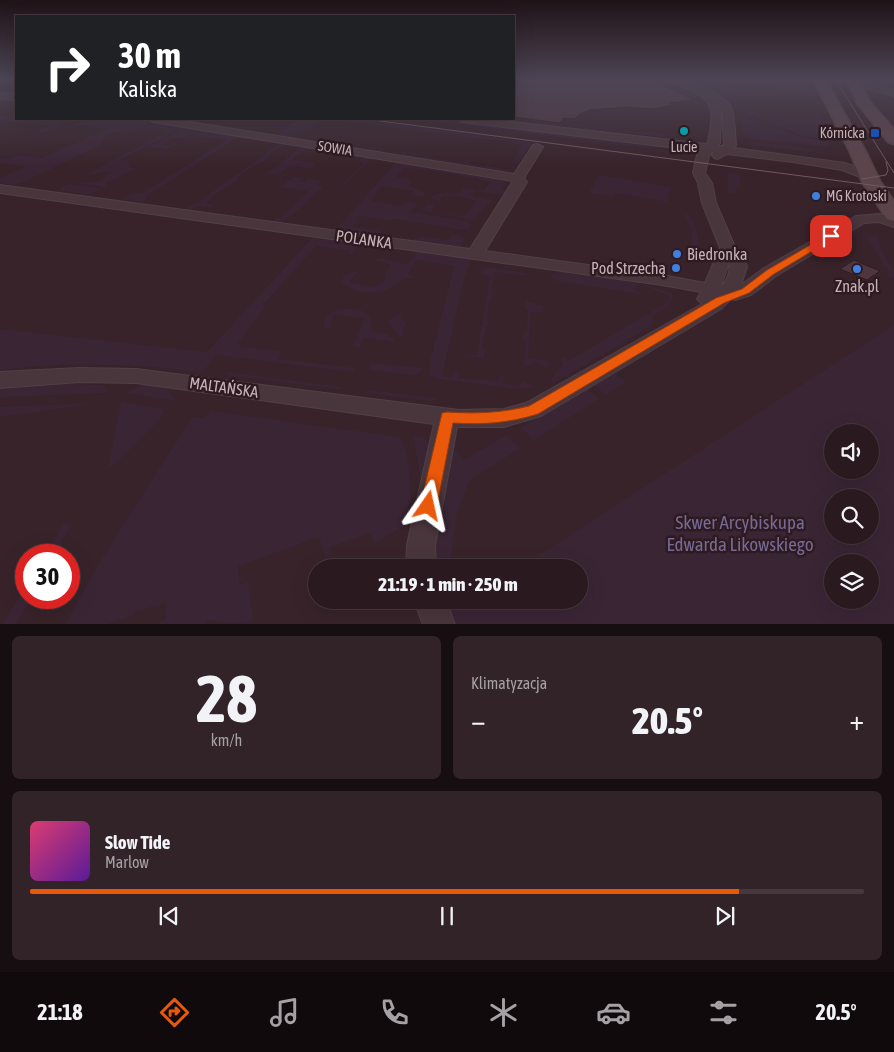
<!DOCTYPE html>
<html lang="pl">
<meta charset="utf-8">
<style>
body{margin:0;font-family:"Asap Condensed",sans-serif;background:#322329;color:#f1f3f6;height:100vh;display:flex;flex-direction:column;font-size:19px;white-space:nowrap}
*{box-sizing:border-box;margin:0}
p{font-size:16px;color:#a5a1a5}
.icon{flex:none;width:28px;height:28px;fill:none;stroke:currentColor;stroke-width:2;stroke-linecap:round;stroke-linejoin:round}
.map{position:relative;height:624px;overflow:hidden}
.details{display:flex;flex-direction:column;gap:12px;padding:12px;background:#170e12;flex:1}
.details>*{flex:none}
.hud{position:absolute;left:15px;top:15px;width:500px;height:105px;border-radius:0px;box-shadow:0 5px 20px #0002,0 0 0 1px #46383e;background:#202124;color:#fff;overflow:hidden}
.buttons{position:absolute;left:824px;top:424px;display:grid;gap:10px}
.buttons a{display:grid;place-items:center;width:55px;height:55px;border-radius:50%;background:#2a1a20;box-shadow:0 5px 20px #0002,0 0 0 1px #46383e;font-size:25px}
.speed{position:absolute;left:15px;top:544px;display:flex;gap:10px;font-size:25px;font-weight:700;text-align:center}
.speed>*{display:grid;place-content:center;width:65px;height:65px;border-radius:50%;background:#2a1a20;box-shadow:0 5px 20px #0002,0 0 0 1px #46383e;line-height:1}
.speed .limit{border:8px solid #d22;background:#fff;color:#111}
.pin{position:absolute;display:grid;place-items:center;width:42px;height:42px;color:#fff;margin:-21px;border-radius:10px;box-shadow:0 2px 8px #0006}
.me{position:absolute;width:55px;margin:-28px;rotate:11deg;stroke-linejoin:round;filter:drop-shadow(0 0 4px #0008)}
.turn{display:flex;align-items:center;gap:18px;height:105px;padding:0 20px;font-size:22px}
.turn .icon{width:65px;height:65px;stroke-width:2.5}
.turn b{display:block;font-size:35px;line-height:42px}
.big{font-size:38px;font-weight:800;line-height:1.1}
.details .card{flex:1;display:flex;flex-direction:column;justify-content:center;gap:8px;min-width:0;padding:0 18px;border-radius:8px;background:#322329}
.details .dial{align-items:center;gap:0}
.dial b{font-size:65px;line-height:1}
.song{display:flex;align-items:center;gap:15px}
.cover{width:60px;height:60px;border-radius:8px;background:linear-gradient(135deg,hsl(340 70% 55%),hsl(270 70% 35%))}
.played{height:5px;border-radius:2px;background:linear-gradient(90deg,#ea580c 85%,#46383e 85%)}
.keys{display:flex;justify-content:space-around;direction:ltr}
.heat{display:flex;justify-content:space-between;align-items:center;font-size:28px;direction:ltr}
.details .tiles{flex:1;display:grid;gap:12px;grid-template-columns:1fr 1fr}
.card:last-child{grid-column:span 2}
.trip{position:absolute;left:308px;top:559px;width:280px;height:50px;border-radius:25px;background:#2a1a20;box-shadow:0 5px 20px #0002,0 0 0 1px #46383e;font-weight:800;line-height:50px;text-align:center}
.tabs{display:flex;height:80px;justify-content:space-around;align-items:center;background:#110a0d;color:#a5a1a5}
.tabs .icon{width:35px;height:35px}
.tabs .on{color:#ea580c}
.tabs b{font-size:22px;color:#f1f3f6}
.map>svg:first-child{display:block}
</style>
<div class="map">
<svg width="894" height="625" viewBox="0 0 894 625">
<rect width="100%" height="100%" fill="#38232a"/>
<g fill="#3a2535" fill-rule="evenodd">
<path d="M684,79H716L713,85L738,88L746,92L721,94L737,102L736,104L764,117L760,118L740,110L738,109L742,108L735,106L723,96Z"/>
<path d="M780,79L803,80L830,139L801,136L765,120L773,121L806,118L818,119L810,95L777,92Z"/>
<path d="M0,115L16,117V119L60,121L64,124L44,133L31,134L49,126L0,120Z"/>
<path d="M740,117L759,123L763,128H777L801,137L827,142L830,144L829,147L749,139L745,137L743,127L738,118Z"/>
<path d="M87,119H133L154,122L130,132L119,131L103,138L101,145L24,182L13,185L0,183V178L25,167L0,163V158L9,159L19,155L42,158L106,129L79,125L69,127Z"/>
<path d="M298,119H323L300,133H296L294,135H296L290,138H287L289,136L286,137L274,135Z"/>
<path d="M330,119H359L535,143H532L519,163L511,162L522,144Z"/>
<path d="M418,119H434C511,129 590,136 667,149L626,146Z"/>
<path d="M155,122L372,158L303,228L364,163L358,161L362,158L308,149L292,159L316,164L315,165H316L311,169L291,166L279,174L302,178L298,181L304,182L308,179L322,181L317,185L324,186L300,209L278,224L271,223L276,219L273,218H280L308,191L281,187L293,177L268,174L217,213L302,146L287,144L272,152L266,160L246,171L237,179L239,180L216,193L206,203L213,205L210,207L196,206L190,210L185,208L197,203L279,144L239,137L146,196L147,198L142,202L122,199L131,193H142L227,140L190,135L168,140V141L164,145H171L179,142L167,149L149,147L183,128L154,124Z"/>
<path d="M574,124L626,132H655L666,135L669,138L572,126Z"/>
<path d="M151,125L179,129L115,163L126,159L138,160H127L123,162L132,164L128,167L138,168L106,183L107,186L105,187L71,183L95,182L105,179V176L111,172C102,171 96,176 86,174L168,131L148,128L138,133L134,132Z"/>
<path d="M307,137L304,140L319,142L325,140L322,142L337,145L341,142H342L340,145L355,147L359,144L360,145L358,147L367,149L372,146L369,149L379,151L382,148H384L380,152L401,155L405,151H407L405,154L411,155L417,153L414,156L424,157L429,154L427,157L444,160L449,157L447,160L464,163L467,160H469L467,163L485,166L488,163H490L488,166L510,170L512,166L516,167L514,170L502,172L300,140Z"/>
<path d="M745,143C760,143 809,145 819,153L757,146Z"/>
<path d="M396,162L514,181V183L507,182L501,190L508,192L505,195L475,191L472,196L493,200L473,220L422,210L427,204L435,205L432,210L434,212L461,216L466,215L476,201L460,197L443,196L438,201L436,199H431V197L435,194L460,193L464,188L483,191L490,182L442,172L405,168L396,177L413,180L409,186L425,192L422,198L420,196H411L414,191L399,188L382,187L371,201L400,206L404,205L407,201L418,203L410,212L467,221L471,225L469,229H455L398,219L384,220L359,216L355,220L358,221L353,227L380,231V234H383L380,238L334,232Z"/>
<path d="M728,172L741,174L740,188H736L735,193H728Z"/>
<path d="M599,175L671,187L667,202L615,193L614,197L589,193Z"/>
<path d="M68,184L100,188L101,189L90,194L57,190Z"/>
<path d="M684,213L690,216C697,229 702,243 697,256H690L692,234Z"/>
<path d="M861,224L864,226L849,238L834,245V247L819,256L813,253Z"/>
<path d="M458,234L465,237L460,247L412,241L413,238L418,239L420,236L448,240L451,236Z"/>
<path d="M874,235L878,236L882,251L894,271V278L889,277L886,272L889,269L884,267L867,236Z"/>
<path d="M314,236L358,243L360,244L352,254H348L350,251L316,246L266,302L263,303L264,304L263,306L265,307L238,343L241,347L282,351L278,359L356,368L355,371L351,372L216,355L208,366L200,372C131,364 68,361 0,370V329L207,352Z"/>
<path d="M422,251L469,258L471,260L464,280L442,376L453,378L455,371L459,372L458,378L498,381L499,377H504L503,383L520,386L522,381L535,387L518,389L439,379L429,375L431,367L429,365L454,266L416,260L408,275L418,278C397,277 402,284 386,290C374,295 351,293 342,282L344,275L356,271L358,274L355,275L349,283L374,287L386,279L384,276L390,266L388,263L369,259H382L388,253L384,259L405,264L410,262L416,253Z"/>
<path d="M490,268L526,273L525,276L494,272L491,289H494L493,297L490,298L487,317H489L488,326L486,327L482,349H485L484,358L498,362L463,355H477L490,276L481,274L483,269Z"/>
<path d="M561,272L636,282L671,293L673,297L667,308L652,316V326L552,384V378L563,364L560,359L563,357L568,361L670,301L668,295L639,284L633,289L645,295L556,281L551,275Z"/>
<path d="M526,301L544,306L543,313L531,312L528,358L546,360L550,363L546,368L534,361L528,366L524,365L526,341H523L524,331H527L528,310H526Z"/>
<path d="M344,309C352,308 367,309 371,319C372,323 371,328 372,331L387,334L397,342L364,338L360,347L353,346L365,318L334,315L329,325L331,327L325,329C321,316 333,310 344,309Z"/>
<path d="M402,312L400,319L406,322L403,332L405,335L400,337L388,322L392,317Z"/>
<path d="M894,325V624H455L444,600H579V568L521,567ZM832,432H870V470H832ZM832,498H870V535H832ZM832,562H870V600H832Z"/>
<path d="M372,363L423,368L416,376L369,370Z"/>
<path d="M228,372L342,387L341,390L226,375Z"/>
<path d="M614,374L626,382L606,395L594,385Z"/>
<path d="M66,384L103,385L107,390L106,393L0,397V389Z"/>
<path d="M141,385C156,384 169,387 176,401L126,393Z"/>
<path d="M587,389L599,399L534,440L521,428Z"/>
<path d="M368,390L436,398L435,402L366,393Z"/>
<path d="M121,402L162,409L164,413L161,418L114,465L108,468Z"/>
<path d="M100,403L0,417V407Z"/>
<path d="M211,411L399,437C409,445 411,486 410,499C409,508 406,517 404,526L374,543L370,533L330,547L332,555L325,557L319,537L238,566L240,585L248,582L253,620C238,625 224,625 210,619L205,624H159V622L166,619L165,603L134,612V615L107,624H65L98,565L192,417L204,418Z"/>
<path d="M506,435L520,448L470,480L456,517L451,558L455,567L435,568L433,547L451,447L464,460Z"/>
<path d="M417,436L423,437L431,445L421,481L414,440V437Z"/>
<path d="M64,523L71,526L61,542L63,547L58,555H45Z"/>
<path d="M26,586V598H32L16,624H3Z"/>
</g>
<g fill="#4f353e" stroke="#301d23">
<path d="M514,79H650L694,100L670,103L674,105L653,109L627,107L590,110L580,114L575,119L564,118L560,123L514,117Z"/>
<path d="M854,260L863,264L880,271L867,280L840,269Z"/>
</g>
<g fill="none" stroke-linecap="round" stroke-linejoin="round">
<defs>
<g id="minor">
<path d="M670,79C684,78 727,95 732,109C735,120 735,134 736,145L734,148L845,163L873,173L874,176L868,180L842,170L793,162L727,154L718,159L714,158L712,155L714,152H712L709,156L705,173L712,183L716,203L735,247L744,258L747,267L741,285L764,268L856,216L880,214L894,218V227L879,222L864,223L776,276L751,295L735,300L731,299L721,309L541,416L504,427H457L435,545L436,568H406L407,545L434,424L136,383L80,382L0,388V372L80,368L136,369L459,410L504,409L526,403L702,304L697,299L701,292L662,285L0,193V185L470,249L513,181L153,122L148,119H171L514,174L533,145L537,144L543,147L524,178L527,182L485,251L662,275L705,283L720,248L702,203L698,183L693,173L697,155L701,151L462,122L457,119H487L706,144L708,142C712,116 718,103 691,90C684,87 675,84 670,79ZM721,108L722,109L724,144L722,146H718L720,143ZM729,263C731,270 727,282 721,286Z"/>
<path d="M854,79L894,90V96L851,84L850,82Z"/>
<path d="M0,93L16,94V100L0,99Z"/>
<path d="M414,600H446L455,625H423Z"/>
</g>
<g id="secondary">
<path d="M813,79H825L865,150L880,181L894,201V221L887,219L862,182L849,150Z"/>
<path d="M847,79H859L870,102L894,129V144L888,142L857,103Z"/>
</g>
</defs>
<use href="#minor" stroke="#523f45" stroke-width="2"/>
<use href="#secondary" stroke="#523f45" stroke-width="3"/>
<use href="#minor" fill="#49363c" fill-rule="evenodd"/>
<use href="#secondary" fill="#5c444b" fill-rule="evenodd"/>
<g stroke="#705860" stroke-width="1">
<path d="M835,79L894,173"/>
<path d="M365,119L894,188"/>
<path d="M862,179L886,175L888,170L886,162"/>
</g>
</g>
<linearGradient id="sky" x2="0" y2="1"><stop stop-color="#1f1317"/><stop offset="0.48" stop-color="#4d4555"/><stop offset="1" stop-color="#4d4555" stop-opacity="0"/></linearGradient>
<rect width="894" height="166" fill="url(#sky)"/>
<path fill="#ea580c" stroke="#983908" d="M831,233L835,236L834,238L774,274L749,293L724,303L538,414C509,423 483,425 453,423L437,506L434,512L428,514L423,512L420,506L442,413L447,412C476,414 500,413 529,406L716,298L742,289L767,270Z"/>
<circle fill="#0f9aa8" stroke="#2e1b21" stroke-width="2" cx="684" cy="131" r="5"/>
<rect fill="#1a4fb4" stroke="#2e1b21" stroke-width="2" x="870" y="128" width="10" height="10" rx="2.5"/>
<g fill="#3f7fe0" stroke="#2e1b21" stroke-width="2">
<circle cx="816" cy="196" r="5"/>
<circle cx="677" cy="254" r="5"/>
<circle cx="676" cy="268" r="5"/>
<circle cx="857" cy="269" r="5"/>
</g>
<g text-anchor="middle" stroke-width="5" stroke-linejoin="round" paint-order="stroke">
<g font-size="14" fill="#c5b1b7" stroke="#2e1b21" text-anchor="end">
<text x="865" y="138">Kórnicka</text>
<text x="684" y="152" text-anchor="middle">Lucie</text>
<text x="826" y="201" text-anchor="start">MG Krotoski</text>
</g>
<g font-size="14" fill="#c5b1b7" stroke="#2e1b21">
<text transform="translate(335 148) rotate(9)" y="5">SOWIA</text>
</g>
<g font-size="16" fill="#c5b1b7" stroke="#2e1b21">
<text transform="translate(364 239) rotate(8)" y="6">POLANKA</text>
<text transform="translate(224 387) rotate(8)" y="6">MALTAŃSKA</text>
</g>
<g font-size="16" fill="#c5b1b7" stroke="#2e1b21" text-anchor="start">
<text x="687" y="260">Biedronka</text>
<text x="666" y="274" text-anchor="end">Pod Strzechą</text>
<text x="857" y="292" text-anchor="middle">Znak.pl</text>
</g>
<g font-size="19" fill="#776995" stroke="#2e1b21">
<text x="740" y="529">Skwer Arcybiskupa<tspan x="740" dy="22">Edwarda Likowskiego</tspan></text>
</g>
</g>
</svg>
<div class="buttons">
<a><svg class="icon" aria-label="sound" viewBox="0 0 24 24"><path d="M4 9h4l5-4v14l-5-4H4zM17 9q2 3 0 6"/></svg></a>
<a><svg class="icon" aria-label="search" viewBox="0 0 24 24"><circle cx="10" cy="10" r="6"/><path d="M15 15l6 6"/></svg></a>
<a><svg class="icon" aria-label="layers" viewBox="0 0 24 24"><path d="M12 4l9 5-9 5-9-5zM3 14l9 5 9-5"/></svg></a>
</div>
<div class="speed"><div class="limit">30</div></div>
<div class="pin" style="left:831px;top:236px;background:#d93025"><svg class="icon" aria-label="arrive" viewBox="0 0 24 24"><path d="M6 21V4h12l-3 4 3 4H6"/></svg></div>
<svg class="me" style="left:428px;top:506px" viewBox="-20 -20 40 40"><path d="M0-17L14 15 0 8-14 15z" fill="#ea580c" stroke="#fff" stroke-width="4"/></svg>
<div class="trip">21:19 · 1 min · 250 m</div>
<div class="hud">
<div class="turn"><svg class="icon" aria-label="right" viewBox="0 0 24 24"><path d="M7 20v-9h11M14 6l5 5-5 5"/></svg><div><b>30 m</b>Kaliska</div></div>
</div>
</div>
<section class="details">
<div class="tiles">
<div class="card dial"><b>28</b><p>km/h</p></div>
<div class="card"><p>Klimatyzacja</p>
<div class="heat"><a>−</a><b class="big">20.5°</b><a>+</a></div>
</div>
<div class="card">
<div class="song"><i class="cover"></i><div><b>Slow Tide</b><p>Marlow</p></div></div>
<div class="played"></div>
<div class="keys"><svg class="icon" aria-label="previous" viewBox="0 0 24 24"><path d="M18 5L8 12l10 7zM5 5v14"/></svg><svg class="icon" aria-label="pause" viewBox="0 0 24 24"><path d="M8 5v14M16 5v14"/></svg><svg class="icon" aria-label="next" viewBox="0 0 24 24"><path d="M6 5l10 7-10 7zM19 5v14"/></svg></div>
</div>
</div>
</section>
<nav class="tabs">
<b>21:18</b>
<svg class="icon on" aria-label="directions" viewBox="0 0 24 24"><path d="M12 3l9 9-9 9-9-9zM9 14v-3h6M13 9l2 2-2 2"/></svg>
<svg class="icon" aria-label="music" viewBox="0 0 24 24"><path d="M9 18V5l10-2v13"/><circle cx="6" cy="18" r="3"/><circle cx="16" cy="16" r="3"/></svg>
<svg class="icon" aria-label="phone" viewBox="0 0 24 24"><path d="M5 4h4l2 5-3 2q2 4 5 5l2-3 5 2v4C11 20 4 13 5 4z"/></svg>
<svg class="icon" aria-label="climate" viewBox="0 0 24 24"><path d="M12 3v18M4 7l16 10M4 17L20 7"/></svg>
<svg class="icon" aria-label="car" viewBox="0 0 24 24"><path d="M5 17H2v-5l4-1 3-4h7l3 4 3 1v5h-3M9 17h6M6 11h13"/><circle cx="7" cy="17" r="2"/><circle cx="17" cy="17" r="2"/></svg>
<svg class="icon" aria-label="filters" viewBox="0 0 24 24"><path d="M4 7h16M4 17h16"/><circle cx="9" cy="7" r="2"/><circle cx="15" cy="17" r="2"/></svg>
<b>20.5°</b>
</nav>
